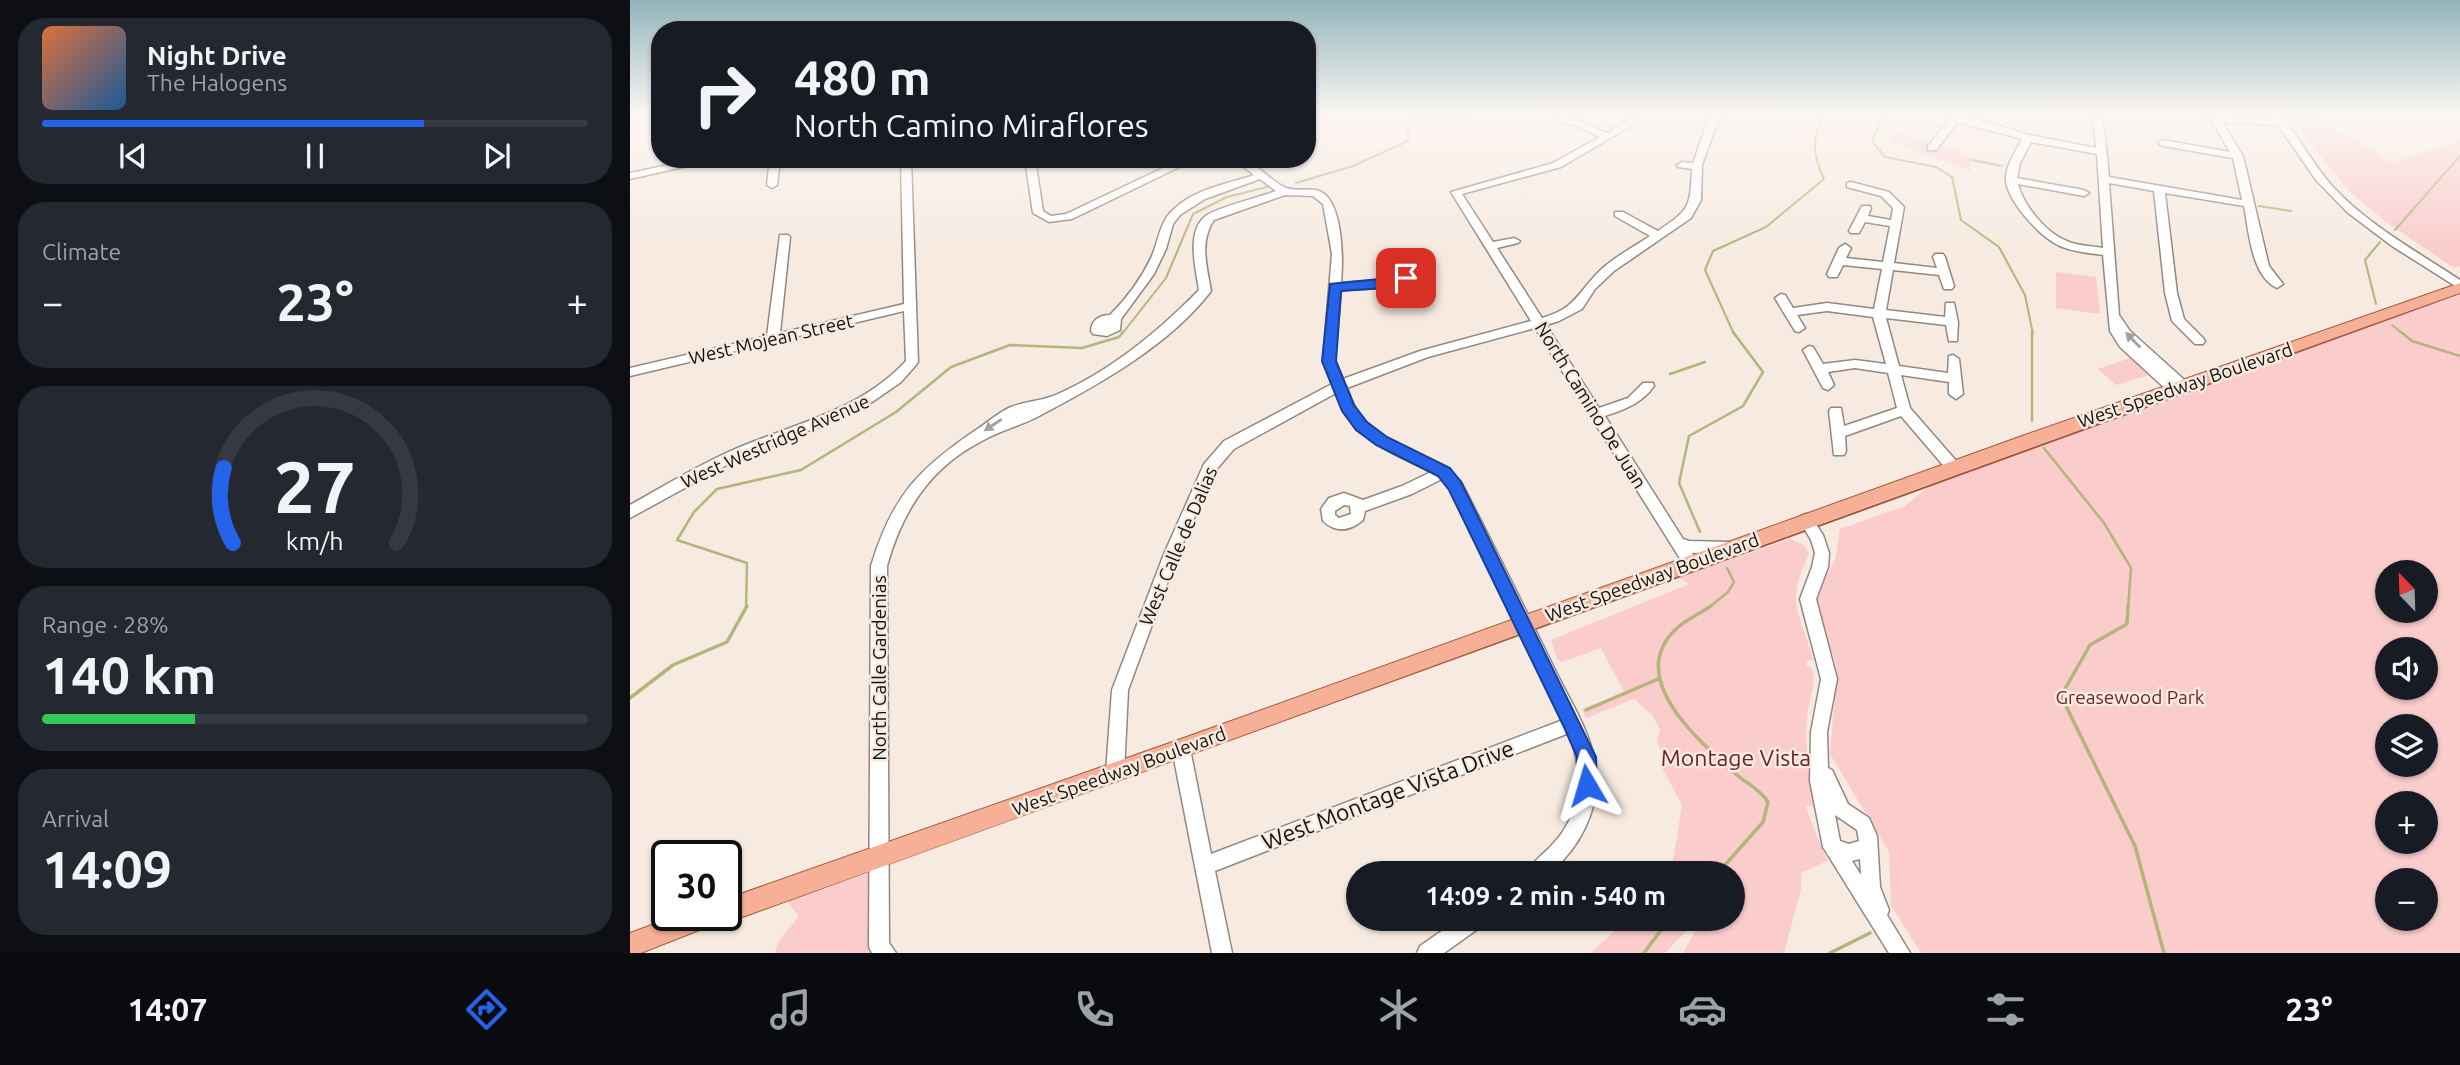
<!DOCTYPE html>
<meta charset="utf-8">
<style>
body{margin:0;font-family:Ubuntu,sans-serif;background:#242831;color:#f1f3f6;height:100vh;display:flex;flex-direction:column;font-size:26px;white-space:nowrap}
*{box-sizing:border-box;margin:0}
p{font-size:23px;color:#9ea1a6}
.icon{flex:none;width:38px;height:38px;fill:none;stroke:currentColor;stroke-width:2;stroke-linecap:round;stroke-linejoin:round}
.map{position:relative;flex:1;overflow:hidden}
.drawer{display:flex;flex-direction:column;gap:18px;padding:18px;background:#0d0f14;width:630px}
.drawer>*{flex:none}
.top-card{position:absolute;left:21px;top:21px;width:665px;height:147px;border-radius:28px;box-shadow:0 2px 5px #0004;background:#171b24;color:#f1f3f6;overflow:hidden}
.needle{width:46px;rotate:337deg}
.controls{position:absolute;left:1745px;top:560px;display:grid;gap:14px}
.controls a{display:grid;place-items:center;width:63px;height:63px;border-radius:50%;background:#171b24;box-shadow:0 2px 5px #0004;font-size:35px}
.speed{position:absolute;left:21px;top:840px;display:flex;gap:14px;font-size:35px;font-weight:700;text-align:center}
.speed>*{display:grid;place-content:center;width:91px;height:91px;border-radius:50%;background:#171b24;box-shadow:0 2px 5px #0004;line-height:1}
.speed .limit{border:4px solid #111;border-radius:10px;background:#fff;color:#111}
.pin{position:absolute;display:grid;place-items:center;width:60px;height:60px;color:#fff;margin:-30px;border-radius:14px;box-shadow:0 4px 10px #0006}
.me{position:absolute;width:77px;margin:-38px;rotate:353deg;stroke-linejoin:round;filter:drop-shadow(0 0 5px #0008)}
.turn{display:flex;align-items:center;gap:24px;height:147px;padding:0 28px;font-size:32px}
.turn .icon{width:91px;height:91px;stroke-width:2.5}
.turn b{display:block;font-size:49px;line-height:60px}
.big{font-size:52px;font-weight:700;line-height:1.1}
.drawer .card{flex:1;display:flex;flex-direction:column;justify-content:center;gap:10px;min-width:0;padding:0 24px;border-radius:28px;background:#242831}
.drawer .dial{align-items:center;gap:0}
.dial svg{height:182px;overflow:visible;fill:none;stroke:#363941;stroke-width:7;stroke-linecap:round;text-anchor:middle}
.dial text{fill:#f1f3f6;stroke:none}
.song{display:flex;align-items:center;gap:21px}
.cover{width:84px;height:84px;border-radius:10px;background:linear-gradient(135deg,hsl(20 70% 55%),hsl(210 70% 35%))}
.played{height:7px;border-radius:4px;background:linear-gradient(90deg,#2563eb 70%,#363941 70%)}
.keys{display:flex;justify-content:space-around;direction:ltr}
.heat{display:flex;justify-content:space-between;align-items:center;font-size:38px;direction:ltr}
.charge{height:10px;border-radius:5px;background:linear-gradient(90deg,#34c759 28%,#363941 0)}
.trip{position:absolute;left:716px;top:861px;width:399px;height:70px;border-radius:35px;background:#171b24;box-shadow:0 2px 5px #0004;font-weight:700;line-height:70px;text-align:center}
.tabs{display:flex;height:112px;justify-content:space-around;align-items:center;background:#090b0e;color:#9ea1a6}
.tabs .icon{width:49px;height:49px}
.tabs .on{color:#2563eb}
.tabs b{font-size:32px;color:#f1f3f6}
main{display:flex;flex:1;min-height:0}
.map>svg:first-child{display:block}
</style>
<main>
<section class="drawer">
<div class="card">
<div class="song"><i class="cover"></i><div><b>Night Drive</b><p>The Halogens</p></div></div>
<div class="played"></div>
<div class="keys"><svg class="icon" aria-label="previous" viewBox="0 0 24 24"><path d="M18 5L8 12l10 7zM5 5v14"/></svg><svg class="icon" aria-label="pause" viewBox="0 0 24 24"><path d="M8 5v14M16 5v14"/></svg><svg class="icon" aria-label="next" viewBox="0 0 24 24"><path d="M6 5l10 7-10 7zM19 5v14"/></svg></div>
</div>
<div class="card"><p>Climate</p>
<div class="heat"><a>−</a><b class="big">23°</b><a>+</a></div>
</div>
<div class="card dial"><svg viewBox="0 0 100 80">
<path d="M14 69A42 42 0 1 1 86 69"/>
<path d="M14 69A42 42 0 0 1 10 36" stroke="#2563eb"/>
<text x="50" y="56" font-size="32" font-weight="700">27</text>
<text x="50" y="72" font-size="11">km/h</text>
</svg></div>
<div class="card"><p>Range · 28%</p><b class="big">140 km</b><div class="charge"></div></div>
<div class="card"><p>Arrival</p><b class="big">14:09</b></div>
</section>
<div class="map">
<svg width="1830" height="953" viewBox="0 0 1830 953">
<rect width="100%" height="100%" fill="#f7ebe1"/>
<g fill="#facccc" fill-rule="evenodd">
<path d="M1658,115H1682L1763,163L1830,140V266L1824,268L1755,221L1719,191Z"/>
<path d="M1268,133L1340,155L1339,157L1375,165L1374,168L1340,161L1341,171L1260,141Z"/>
<path d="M1426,272L1466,277L1470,314L1426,308Z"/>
<path d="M1830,293V953H1291L1261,906L1259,852L1200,754L1207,667L1183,601L1205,560L1210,529L1275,506L1323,467ZM1757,572H1796V611H1757ZM1757,649H1796V688H1757ZM1757,726H1796V765H1757ZM1757,803H1796V842H1757ZM1757,880H1796V919H1757Z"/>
<path d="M1500,358L1519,375L1486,385L1468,369Z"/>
<path d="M1160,539L1174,545L1179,554C1154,605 1171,612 1183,660L1177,661L1176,666L1181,667C1188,679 1180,696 1178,709C1174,743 1179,774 1184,807L1175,805L1197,861L1171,873V889L1154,953H1053L1064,933L1081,919H1102V873H1041L1052,805L1031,766L1037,765L1027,742L1030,729L1023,716L1004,699L956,718L952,709L994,692L971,648L932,662L927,659L921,640L1059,584L1049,578L1051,577Z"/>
<path d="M240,873L243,953H145C149,933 163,930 168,915L158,903L160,900Z"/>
<path d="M997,919H1068L1035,953H961Z"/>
</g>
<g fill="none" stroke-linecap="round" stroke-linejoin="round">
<g stroke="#b4b57a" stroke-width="2">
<path d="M1259,115L1252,118L1242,141L1255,157L1306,167L1322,177L1331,220L1369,247L1395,295L1403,334"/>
<path d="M1342,160L1371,166"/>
<path d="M666,183L723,166L778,141V122L788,116L840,115"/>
<path d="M1629,206L1661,211"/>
<path d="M1765,230L1830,156"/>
<path d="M1746,304L1735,260L1750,242"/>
<path d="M1762,325L1773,334"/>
<path d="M492,334L536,278L563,214L597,197L637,187"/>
<path d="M1104,334L1075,270L1083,251L1136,227L1194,179C1183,156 1181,138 1194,115"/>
</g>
<g stroke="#b4b57a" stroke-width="2.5">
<path d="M1771,332L1782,341L1830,356"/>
<path d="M1040,374L1075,362"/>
<path d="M1402,421V332"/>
<path d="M1414,448L1474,523L1501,568L1498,608"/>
<path d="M1070,532L1049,483L1059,436L1113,406L1133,372L1103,332"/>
<path d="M116,608L117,563L47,540L64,512L87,489L171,470L266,412L321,367L380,345L452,348L489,337L493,332"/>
<path d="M1078,608L1098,592L1104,582L1097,568"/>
</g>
<g stroke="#b4b57a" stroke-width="3.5">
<path d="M1081,606C1069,614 1055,620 1045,630C995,679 1070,742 1106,774C1117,784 1130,789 1138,802L1133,822L1088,873"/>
<path d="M1498,606L1497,624L1460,645L1431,696L1505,846L1534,953"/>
<path d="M0,698L43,665L97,642L117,606"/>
<path d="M956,710L1028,679"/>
<path d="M1014,953L1039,919"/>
<path d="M1200,953L1240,933"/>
</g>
<defs>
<g id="minor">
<path d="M18,115H28V116L23,119Z"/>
<path d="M930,115L950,121L977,133L994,122L998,115H1008L1001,126L931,167L832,194L863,242L884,238L890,241L888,243L867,248L912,318C948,308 949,289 974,267C988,255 1005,246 1020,236L985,216V212H993L1028,231C1060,209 1060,208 1062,169L1048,167L1047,165L1052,162L1063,163L1080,115H1090L1072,165L1071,200L1061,218L984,271L965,289L952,309L929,321L916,325L969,408L998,398L1013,383H1023L1024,386C1011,404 995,409 975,416L1053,539L1059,541L1100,542L1105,544L1107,548L1105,552L1062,553L1069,564L1066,568L1061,570L1056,568L905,328L798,357L717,388C721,400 726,412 735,421C760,450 805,452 831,482C864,545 895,609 926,672C941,703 963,735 966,771C969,811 950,847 920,873H897C901,862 914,854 922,845C952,814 954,772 939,733L585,871L602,953H582L542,749L545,743L551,741L557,743L560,749L581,854L933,720L821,489L812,479L782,494L735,511L733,520C720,531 706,533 693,521L691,509L699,498L714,493L733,500L772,486L801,472C758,450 726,442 706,393L604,449L585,471L548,554L498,690L494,773L491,779L485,781L479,779L476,773L482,690L534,554L574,464L594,441L702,384L693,361L702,254L693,204L683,196L655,195L584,220C569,242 577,267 581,291C540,345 468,385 409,416C390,426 369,431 350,442C299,469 272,512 257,566L259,943L266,953H242L239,947L241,566C262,497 287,470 346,430C357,423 369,412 381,407C396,401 413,401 428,394C480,371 529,331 569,290C566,269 555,230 577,215C589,207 630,197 646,191L630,179L575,199L550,215L543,224L536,249L524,274L491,319L490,330L477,336L463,334L461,331C461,320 470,315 480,315C497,298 511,279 521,258C529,241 529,222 544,209C565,189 597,184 624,175L604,159C625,159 636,178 654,187C664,192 676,188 686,190C714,196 713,261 711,283L751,280L762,272L777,273L783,280L781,288L768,294L751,288L711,290L705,361L713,379L790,351L901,321L821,192L923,163L970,137L944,125L926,120V116ZM765,280H770L771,283L762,285ZM714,505L720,506L721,514L709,518L705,515V511Z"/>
<path d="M1323,115H1333L1399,135L1466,148L1464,127L1459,115H1469L1474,127L1479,177L1612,200L1603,158L1533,146L1528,143L1533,140L1600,152L1578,115L1644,119L1641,115H1651C1669,138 1683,164 1702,186C1738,225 1786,251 1830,280V289L1762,246L1717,212L1686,180L1648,125L1592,122L1613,156L1639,266L1653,284L1647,288C1621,276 1619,231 1614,206L1535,193L1547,293L1554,319L1573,338L1575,341L1573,344H1565L1542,321L1535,293L1524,191L1479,183L1489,315L1500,331L1560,385L1559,388H1550L1549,392H1539L1490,347L1480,331L1473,255C1459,253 1444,252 1430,246C1411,238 1377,201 1376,180C1375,166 1386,151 1392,139L1328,122L1306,150H1298V146ZM1401,142L1467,154L1473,248C1462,246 1450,246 1439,242C1417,234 1394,207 1388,184L1454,196L1459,193L1454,190L1387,178L1390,163Z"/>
<path d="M67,159H89L0,179V173Z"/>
<path d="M140,159H150L147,185L142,188L137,185Z"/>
<path d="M271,159H281L288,362L286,365L271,382L232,409L104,461L0,518V505C36,485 72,463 110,447C168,423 232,409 276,361L274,311L0,376V368L137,336L150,235H158L160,237L150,333L274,304Z"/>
<path d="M395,159H405L413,211L421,216L436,214L552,159H566L442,219L419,222L403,213Z"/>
<path d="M1221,182L1259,192L1274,207L1264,263L1307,268L1303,257L1305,254H1313L1315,257L1324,286L1322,289H1314L1309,275L1263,270L1256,310L1315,317L1316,303H1324L1328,322L1327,341H1319L1316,325L1256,318L1269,366L1318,373L1319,356L1323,355L1329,359L1333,394L1326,399L1319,394V382L1271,375L1280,408L1328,463L1330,467L1328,471H1318L1271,416L1215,436L1216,451L1214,455H1204L1199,411L1201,408H1211L1214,426L1267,408L1258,373L1225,368L1198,372L1204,385L1198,390L1193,388L1173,350L1179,346L1183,347L1193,364L1225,360L1256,364L1243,317L1197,311L1167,315L1175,328L1169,332L1165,331L1145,298L1151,294L1155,295L1163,308L1197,303L1244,309L1252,269L1213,265L1207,277H1199L1197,274L1209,248L1215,244L1221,248L1216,258L1253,262L1260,226L1235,222L1229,233H1221L1219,231L1232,206H1240L1241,208L1238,216L1261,220L1263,208L1251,196L1217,187V183Z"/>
<path d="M1176,514L1181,516L1193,535L1199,553L1198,567L1186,599L1207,679L1197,732L1198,768L1202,770L1218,804L1239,818L1247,836L1250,887L1259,910L1257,915L1280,953H1259L1193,847L1180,781L1181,732L1191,679L1170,599L1182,567L1185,553L1181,540L1169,520L1171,516ZM1205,815L1227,830L1229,841L1219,844L1210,841ZM1230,859L1231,875L1222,861Z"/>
<path d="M829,919H855L852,926L814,953H787L790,946Z"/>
</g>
<path id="major" d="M1830,283V293C1251,499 675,715 96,923L92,921L11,953H0V933L49,915H96V899L551,739L1395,435Z"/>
</defs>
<use href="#minor" stroke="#92887f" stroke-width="3"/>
<use href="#major" stroke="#a3573a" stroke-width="2"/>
<use href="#minor" fill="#fff" fill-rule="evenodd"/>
<use href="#major" fill="#f5b097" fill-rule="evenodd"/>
</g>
<defs><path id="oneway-solid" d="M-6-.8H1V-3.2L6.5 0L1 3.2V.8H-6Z" transform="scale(1.75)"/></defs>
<g fill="#a1a09f">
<use href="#oneway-solid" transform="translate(1503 340) rotate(-134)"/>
<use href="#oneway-solid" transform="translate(363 425) rotate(146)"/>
</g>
<linearGradient id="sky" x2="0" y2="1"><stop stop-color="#93b4bc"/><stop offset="0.46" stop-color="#fbf6f2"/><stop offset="1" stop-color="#fbf6f2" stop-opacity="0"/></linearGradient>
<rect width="1830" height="249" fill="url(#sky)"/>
<path fill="#2563eb" stroke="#184099" stroke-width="2" d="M766,271L782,278L776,282L763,280L754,288L711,291L706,361L724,405L737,422L757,437L820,468L831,482L966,757L967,785L965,791L957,794L950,791L947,785V757L934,727L819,490L808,476L746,445L726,430L712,411L692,361L700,284L750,279L754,274Z"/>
<g text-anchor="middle" stroke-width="5" stroke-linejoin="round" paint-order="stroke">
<g font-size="19" fill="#15110e" stroke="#f7ebe1">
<text transform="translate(141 339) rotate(-13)" y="7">West Mojean Street</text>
<text transform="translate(1555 385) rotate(-19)" y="7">West Speedway Boulevard</text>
<text transform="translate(961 405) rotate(58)" y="7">North Camino De Juan</text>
<text transform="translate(145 441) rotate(-24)" y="7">West Westridge Avenue</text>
<text transform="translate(548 546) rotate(-67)" y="7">West Calle de Dalias</text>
<text transform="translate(1022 577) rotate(-20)" y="7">West Speedway Boulevard</text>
<text transform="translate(249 668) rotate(-90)" y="7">North Calle Gardenias</text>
<text transform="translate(489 771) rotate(-20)" y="7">West Speedway Boulevard</text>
</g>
<g font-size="19" fill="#6f222b" stroke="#f7ebe1">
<text x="1500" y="704">Greasewood Park</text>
</g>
<g font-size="23" fill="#6f222b" stroke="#f7ebe1">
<text x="1106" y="766">Montage Vista</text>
</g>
<g font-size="23" fill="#15110e" stroke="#f7ebe1">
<text transform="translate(758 795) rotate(-21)" y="8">West Montage Vista Drive</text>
</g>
</g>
</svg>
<div class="controls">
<a><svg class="needle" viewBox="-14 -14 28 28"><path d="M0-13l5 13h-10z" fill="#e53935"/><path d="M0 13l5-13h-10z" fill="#9ea1a6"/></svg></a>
<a><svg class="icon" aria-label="sound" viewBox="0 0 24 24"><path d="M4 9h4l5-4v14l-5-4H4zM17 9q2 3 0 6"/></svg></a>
<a><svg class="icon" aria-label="layers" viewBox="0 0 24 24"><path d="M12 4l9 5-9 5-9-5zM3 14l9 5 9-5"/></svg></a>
<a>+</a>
<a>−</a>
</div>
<div class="speed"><div class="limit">30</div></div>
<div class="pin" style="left:776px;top:278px;background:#d93025"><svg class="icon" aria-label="arrive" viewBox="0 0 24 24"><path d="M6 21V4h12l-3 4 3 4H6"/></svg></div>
<svg class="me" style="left:957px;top:785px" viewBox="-20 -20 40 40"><path d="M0-17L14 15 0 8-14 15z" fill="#2563eb" stroke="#fff" stroke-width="4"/></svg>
<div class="trip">14:09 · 2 min · 540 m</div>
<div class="top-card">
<div class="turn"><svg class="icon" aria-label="right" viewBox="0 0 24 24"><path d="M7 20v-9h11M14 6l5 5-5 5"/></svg><div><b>480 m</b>North Camino Miraflores</div></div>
</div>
</div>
</main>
<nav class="tabs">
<b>14:07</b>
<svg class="icon on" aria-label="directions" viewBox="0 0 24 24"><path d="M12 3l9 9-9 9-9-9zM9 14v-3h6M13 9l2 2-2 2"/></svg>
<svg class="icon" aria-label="music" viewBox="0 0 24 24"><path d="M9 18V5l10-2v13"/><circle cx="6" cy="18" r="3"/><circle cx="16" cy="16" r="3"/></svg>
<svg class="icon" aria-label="phone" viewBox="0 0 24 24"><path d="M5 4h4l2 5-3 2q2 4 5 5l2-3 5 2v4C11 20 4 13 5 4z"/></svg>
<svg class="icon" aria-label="climate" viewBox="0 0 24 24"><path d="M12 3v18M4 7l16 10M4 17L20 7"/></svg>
<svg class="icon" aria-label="car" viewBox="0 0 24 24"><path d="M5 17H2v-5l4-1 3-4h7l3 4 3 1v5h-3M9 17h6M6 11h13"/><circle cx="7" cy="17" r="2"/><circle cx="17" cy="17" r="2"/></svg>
<svg class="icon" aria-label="filters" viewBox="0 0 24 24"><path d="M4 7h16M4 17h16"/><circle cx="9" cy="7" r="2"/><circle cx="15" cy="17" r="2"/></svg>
<b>23°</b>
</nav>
